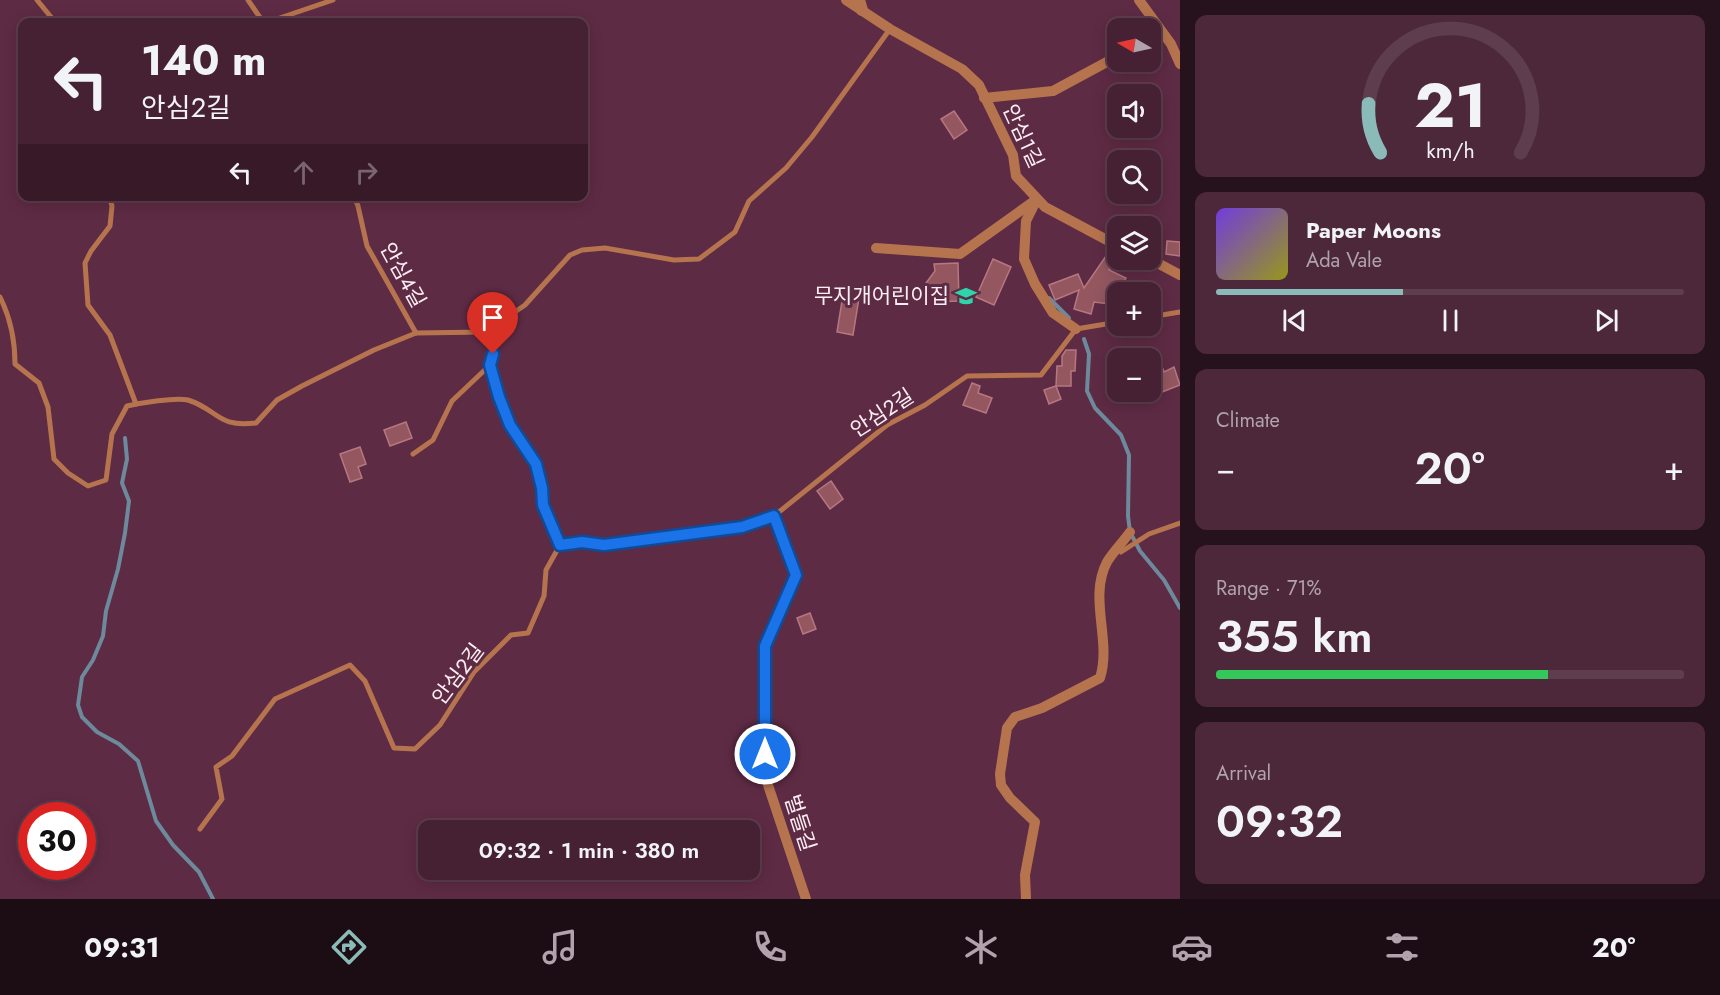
<!DOCTYPE html>
<meta charset="utf-8">
<style>
body{margin:0;font-family:Jost,"Noto Sans KR",sans-serif;background:#4d283b;color:#f1f3f6;height:100vh;display:flex;flex-direction:column;font-size:22px;white-space:nowrap}
*{box-sizing:border-box;margin:0}
p{font-size:20px;color:#b0a3ac}
.icon{flex:none;width:33px;height:33px;fill:none;stroke:currentColor;stroke-width:2;stroke-linecap:round;stroke-linejoin:round}
.map{position:relative;flex:1;overflow:hidden}
.drawer{display:flex;flex-direction:column;gap:15px;padding:15px;background:#26121c;width:540px}
.drawer>*{flex:none}
.hud{position:absolute;left:18px;top:18px;width:570px;height:183px;border-radius:12px;box-shadow:0 3px 15px #0003,0 0 0 2px #5e3e4e;background:#462033;color:#f1f3f6;overflow:hidden}
.needle{width:39px;rotate:279deg}
.controls{position:absolute;left:1107px;top:18px;display:grid;gap:12px}
.controls a{display:grid;place-items:center;width:54px;height:54px;border-radius:12px;background:#462033;box-shadow:0 3px 15px #0003,0 0 0 2px #5e3e4e;font-size:30px}
.speed{position:absolute;left:18px;top:802px;display:flex;gap:12px;font-size:30px;font-weight:700;text-align:center}
.speed>*{display:grid;place-content:center;width:78px;height:78px;border-radius:50%;background:#462033;box-shadow:0 3px 15px #0003,0 0 0 2px #5e3e4e;line-height:1}
.speed .limit{border:9px solid #d22;background:#fff;color:#111}
.pin{position:absolute;display:grid;place-items:center;width:51px;height:51px;color:#fff;margin:-62px -26px;border-radius:50% 50% 50% 0;rotate:-45deg;box-shadow:0 0 6px #0007}
.pin .icon{rotate:45deg}
.me{position:absolute;width:66px;margin:-33px;rotate:0deg;stroke-linejoin:round;filter:drop-shadow(0 0 4px #0008)}
.turn{display:flex;align-items:center;gap:21px;height:126px;padding:0 24px;font-size:27px}
.turn .icon{width:78px;height:78px;stroke-width:2.5}
.turn b{display:block;font-size:42px;line-height:51px}
.lanes{display:flex;align-items:center;height:57px;padding:0 24px;background:#0003;justify-content:center;gap:30px;direction:ltr}
.lanes .off{opacity:.35}
.big{font-size:45px;font-weight:600;line-height:1.1}
.drawer .card{flex:1;display:flex;flex-direction:column;justify-content:center;gap:9px;min-width:0;padding:0 21px;border-radius:12px;background:#4d283b}
.drawer .dial{align-items:center;gap:0}
.dial svg{height:156px;overflow:visible;fill:none;stroke:#5e3e4e;stroke-width:7;stroke-linecap:round;text-anchor:middle}
.dial text{fill:#f1f3f6;stroke:none}
.song{display:flex;align-items:center;gap:18px}
.cover{width:72px;height:72px;border-radius:9px;background:linear-gradient(135deg,hsl(260 70% 55%),hsl(60 70% 35%))}
.played{height:6px;border-radius:3px;background:linear-gradient(90deg,#8bbbb9 40%,#5e3e4e 40%)}
.keys{display:flex;justify-content:space-around;direction:ltr}
.heat{display:flex;justify-content:space-between;align-items:center;font-size:33px;direction:ltr}
.charge{height:9px;border-radius:4px;background:linear-gradient(90deg,#34c759 71%,#5e3e4e 0)}
.trip{position:absolute;left:418px;top:820px;width:342px;height:60px;border-radius:12px;background:#462033;box-shadow:0 3px 15px #0003,0 0 0 2px #5e3e4e;font-weight:600;line-height:60px;text-align:center}
.menu{display:flex;height:96px;justify-content:space-around;align-items:center;background:#1c0d14;color:#b0a3ac}
.menu .icon{width:42px;height:42px}
.menu .selected{color:#8bbbb9}
.menu b{font-size:27px;color:#f1f3f6}
main{display:flex;flex:1;min-height:0}
.map>svg:first-child{display:block}
</style>
<main>
<div class="map">
<svg width="1180" height="899" viewBox="0 0 1180 899">
<rect width="100%" height="100%" fill="#5e2b44"/>
<g fill="none" stroke-linecap="round" stroke-linejoin="round">
<g stroke="#6d8a9c" stroke-width="4">
<path d="M1049,298L1069,318"/>
<path d="M1084,339L1089,354L1087,391L1095,408L1121,435L1129,455L1128,516L1130,532L1140,551L1164,580L1180,608"/>
<path d="M125,438L127,459L122,483L129,501L125,533L118,569L106,611L103,636L93,660L82,677L78,705L82,717L97,732L119,744L138,761L156,821L173,845L199,872L213,899"/>
</g>
</g>
<g fill="#945760" stroke="#b67780" stroke-width="1.5">
<path d="M954,111L967,130L954,139L941,119Z"/>
<path d="M1167,241L1180,242V256L1166,254Z"/>
<path d="M1106,256L1115,262L1109,270L1126,278L1118,292V305L1094,302L1091,314L1074,309L1079,290L1055,300L1049,285L1078,274L1084,288Z"/>
<path d="M993,259L1011,267L994,305L976,297Z"/>
<path d="M958,263L959,301L935,302V294L926,283L935,271L934,264Z"/>
<path d="M843,295L859,298L853,335L837,332Z"/>
<path d="M1066,350H1076L1075,371H1071V386H1056L1057,366H1062V356Z"/>
<path d="M1161,364L1164,372L1174,367L1180,385L1157,394L1150,378V368Z"/>
<path d="M972,383L980,386L978,393L992,398L986,413L963,405Z"/>
<path d="M1056,386L1061,399L1049,404L1044,390Z"/>
<path d="M406,422L412,438L390,446L384,430Z"/>
<path d="M360,447L366,464L358,467L362,478L350,482L340,454Z"/>
<path d="M831,481L843,499L830,509L817,491Z"/>
<path d="M810,613L816,629L803,634L797,618Z"/>
</g>
<g fill="none" stroke-linecap="round" stroke-linejoin="round">
<g stroke="#b6744e" stroke-width="5">
<path d="M37,0L55,22"/>
<path d="M248,0L263,22"/>
<path d="M268,22L333,0"/>
<path d="M109,196L112,206L110,226L91,251L85,263L88,305L110,335L136,404"/>
<path d="M354,196L358,206L367,246L416,333"/>
<path d="M0,297C10,317 15,342 15,364L39,383L48,407L54,459L68,473L88,486L106,480L112,434L127,406C141,403 175,397 188,400C219,410 217,428 256,423L277,400L302,386L374,350L416,333L486,332L525,305L570,255L582,250L605,248L674,260L699,259L735,232L749,201L786,168L812,137L890,29"/>
<path d="M1150,317L1180,312"/>
<path d="M486,332L495,342L490,365L499,397L511,425L536,464L542,487L543,505L560,545"/>
<path d="M413,454L433,440L452,401L490,365"/>
<path d="M1121,552L1149,534L1180,523"/>
<path d="M200,829L222,799L216,767L232,756L275,699L350,665L365,681L394,748L415,749L440,725L474,672L511,635L528,633L544,596L546,570L560,545L582,542L604,545L742,527L774,516L887,425L925,405L967,376L1041,375L1076,329L1118,322"/>
</g>
<g stroke="#b6744e" stroke-width="10">
<path d="M846,0L890,29L962,69L979,85L1013,155L1016,176L1045,207L1118,246"/>
<path d="M1139,0L1171,44L1180,64"/>
<path d="M984,98L1053,91L1118,56"/>
<path d="M1036,201L1026,221L1024,259L1035,284L1053,313L1076,329"/>
<path d="M876,248L960,254L1037,199"/>
<path d="M1150,259L1180,275"/>
<path d="M774,516L796,575L765,646V776L806,899"/>
<path d="M1026,899L1025,875L1035,822L1010,798L1001,785L1000,774L1007,728L1015,717L1042,708L1100,678C1112,641 1088,598 1107,562C1113,552 1123,542 1130,532"/>
</g>
<path stroke="#b6744e" stroke-width="12" d="M859,0L862,10"/>
</g>
<g fill="none" stroke-linecap="round" stroke-linejoin="round">
<defs>
<path id="route" d="M493,354L490,365L499,397L510,425L536,464L542,488L543,505L560,545L582,542L604,545L742,527L774,516L796,575L765,646V754"/>
</defs>
<use href="#route" stroke="#114b97" stroke-width="15"/>
<use href="#route" stroke="#1a73e8" stroke-width="10"/>
</g>
<defs>
<symbol id="school-bare" viewBox="-9 -9 18 18"><path d="M0-5L7-2L0 1L-7-2ZM-4 1L0 2.5L4 1V4Q0 6-4 4Z" fill="#2ed4aa" stroke="#5e2b44" stroke-width="2.5" paint-order="stroke"/></symbol>
</defs>
<g fill-rule="evenodd">
<use href="#school-bare" x="951" y="281" width="30" height="30"/>
</g>
<g text-anchor="middle" stroke-width="6" stroke-linejoin="round" paint-order="stroke">
<g font-size="21" fill="#fbeef3" stroke="#5e2b44">
<text transform="translate(1023 136) rotate(65)" y="7">안심1길</text>
<text transform="translate(403 275) rotate(61)" y="7">안심4길</text>
<text transform="translate(882 413) rotate(-33)" y="7">안심2길</text>
<text transform="translate(458 674) rotate(-53)" y="7">안심2길</text>
<text transform="translate(800 823) rotate(72)" y="7">벌들길</text>
</g>
<g font-size="21" fill="#fbeef3" stroke="#5e2b44" text-anchor="end">
<text x="949" y="303">무지개어린이집</text>
</g>
</g>
</svg>
<div class="controls">
<a><svg class="needle" viewBox="-14 -14 28 28"><path d="M0-13l5 13h-10z" fill="#e53935"/><path d="M0 13l5-13h-10z" fill="#b0a3ac"/></svg></a>
<a><svg class="icon" aria-label="sound" viewBox="0 0 24 24"><path d="M4 9h4l5-4v14l-5-4H4zM17 9q2 3 0 6"/></svg></a>
<a><svg class="icon" aria-label="search" viewBox="0 0 24 24"><circle cx="10" cy="10" r="6"/><path d="M15 15l6 6"/></svg></a>
<a><svg class="icon" aria-label="layers" viewBox="0 0 24 24"><path d="M12 4l9 5-9 5-9-5zM3 14l9 5 9-5"/></svg></a>
<a>+</a>
<a>−</a>
</div>
<div class="speed"><div class="limit">30</div></div>
<div class="pin" style="left:493px;top:354px;background:#d93025"><svg class="icon" aria-label="arrive" viewBox="0 0 24 24"><path d="M6 21V4h12l-3 4 3 4H6"/></svg></div>
<svg class="me" style="left:765px;top:754px" viewBox="-20 -20 40 40"><circle r="17" fill="#1a73e8" stroke="#fff" stroke-width="3"/><path d="M0-11L8 9 0 5-8 9z" fill="#fff"/></svg>
<div class="trip">09:32 · 1 min · 380 m</div>
<div class="hud">
<div class="turn"><svg class="icon" aria-label="left" viewBox="0 0 24 24"><path d="M17 20v-9H6M10 6l-5 5 5 5"/></svg><div><b>140 m</b>안심2길</div></div>
<div class="lanes"><svg class="icon" aria-label="left" viewBox="0 0 24 24"><path d="M17 20v-9H6M10 6l-5 5 5 5"/></svg><svg class="icon off" aria-label="ahead" viewBox="0 0 24 24"><path d="M12 20V5M6 11l6-6 6 6"/></svg><svg class="icon off" aria-label="right" viewBox="0 0 24 24"><path d="M7 20v-9h11M14 6l5 5-5 5"/></svg></div>
</div>
</div>
<section class="drawer">
<div class="card dial"><svg viewBox="0 0 100 80">
<path d="M14 69A42 42 0 1 1 86 69"/>
<path d="M14 69A42 42 0 0 1 8 44" stroke="#8bbbb9"/>
<text x="50" y="56" font-size="32" font-weight="700">21</text>
<text x="50" y="72" font-size="11">km/h</text>
</svg></div>
<div class="card">
<div class="song"><i class="cover"></i><div><b>Paper Moons</b><p>Ada Vale</p></div></div>
<div class="played"></div>
<div class="keys"><svg class="icon" aria-label="previous" viewBox="0 0 24 24"><path d="M18 5L8 12l10 7zM5 5v14"/></svg><svg class="icon" aria-label="pause" viewBox="0 0 24 24"><path d="M8 5v14M16 5v14"/></svg><svg class="icon" aria-label="next" viewBox="0 0 24 24"><path d="M6 5l10 7-10 7zM19 5v14"/></svg></div>
</div>
<div class="card"><p>Climate</p>
<div class="heat"><a>−</a><b class="big">20°</b><a>+</a></div>
</div>
<div class="card"><p>Range · 71%</p><b class="big">355 km</b><div class="charge"></div></div>
<div class="card"><p>Arrival</p><b class="big">09:32</b></div>
</section>
</main>
<nav class="menu">
<b>09:31</b>
<svg class="icon selected" aria-label="directions" viewBox="0 0 24 24"><path d="M12 3l9 9-9 9-9-9zM9 14v-3h6M13 9l2 2-2 2"/></svg>
<svg class="icon" aria-label="music" viewBox="0 0 24 24"><path d="M9 18V5l10-2v13"/><circle cx="6" cy="18" r="3"/><circle cx="16" cy="16" r="3"/></svg>
<svg class="icon" aria-label="phone" viewBox="0 0 24 24"><path d="M5 4h4l2 5-3 2q2 4 5 5l2-3 5 2v4C11 20 4 13 5 4z"/></svg>
<svg class="icon" aria-label="climate" viewBox="0 0 24 24"><path d="M12 3v18M4 7l16 10M4 17L20 7"/></svg>
<svg class="icon" aria-label="car" viewBox="0 0 24 24"><path d="M5 17H2v-5l4-1 3-4h7l3 4 3 1v5h-3M9 17h6M6 11h13"/><circle cx="7" cy="17" r="2"/><circle cx="17" cy="17" r="2"/></svg>
<svg class="icon" aria-label="filters" viewBox="0 0 24 24"><path d="M4 7h16M4 17h16"/><circle cx="9" cy="7" r="2"/><circle cx="15" cy="17" r="2"/></svg>
<b>20°</b>
</nav>
